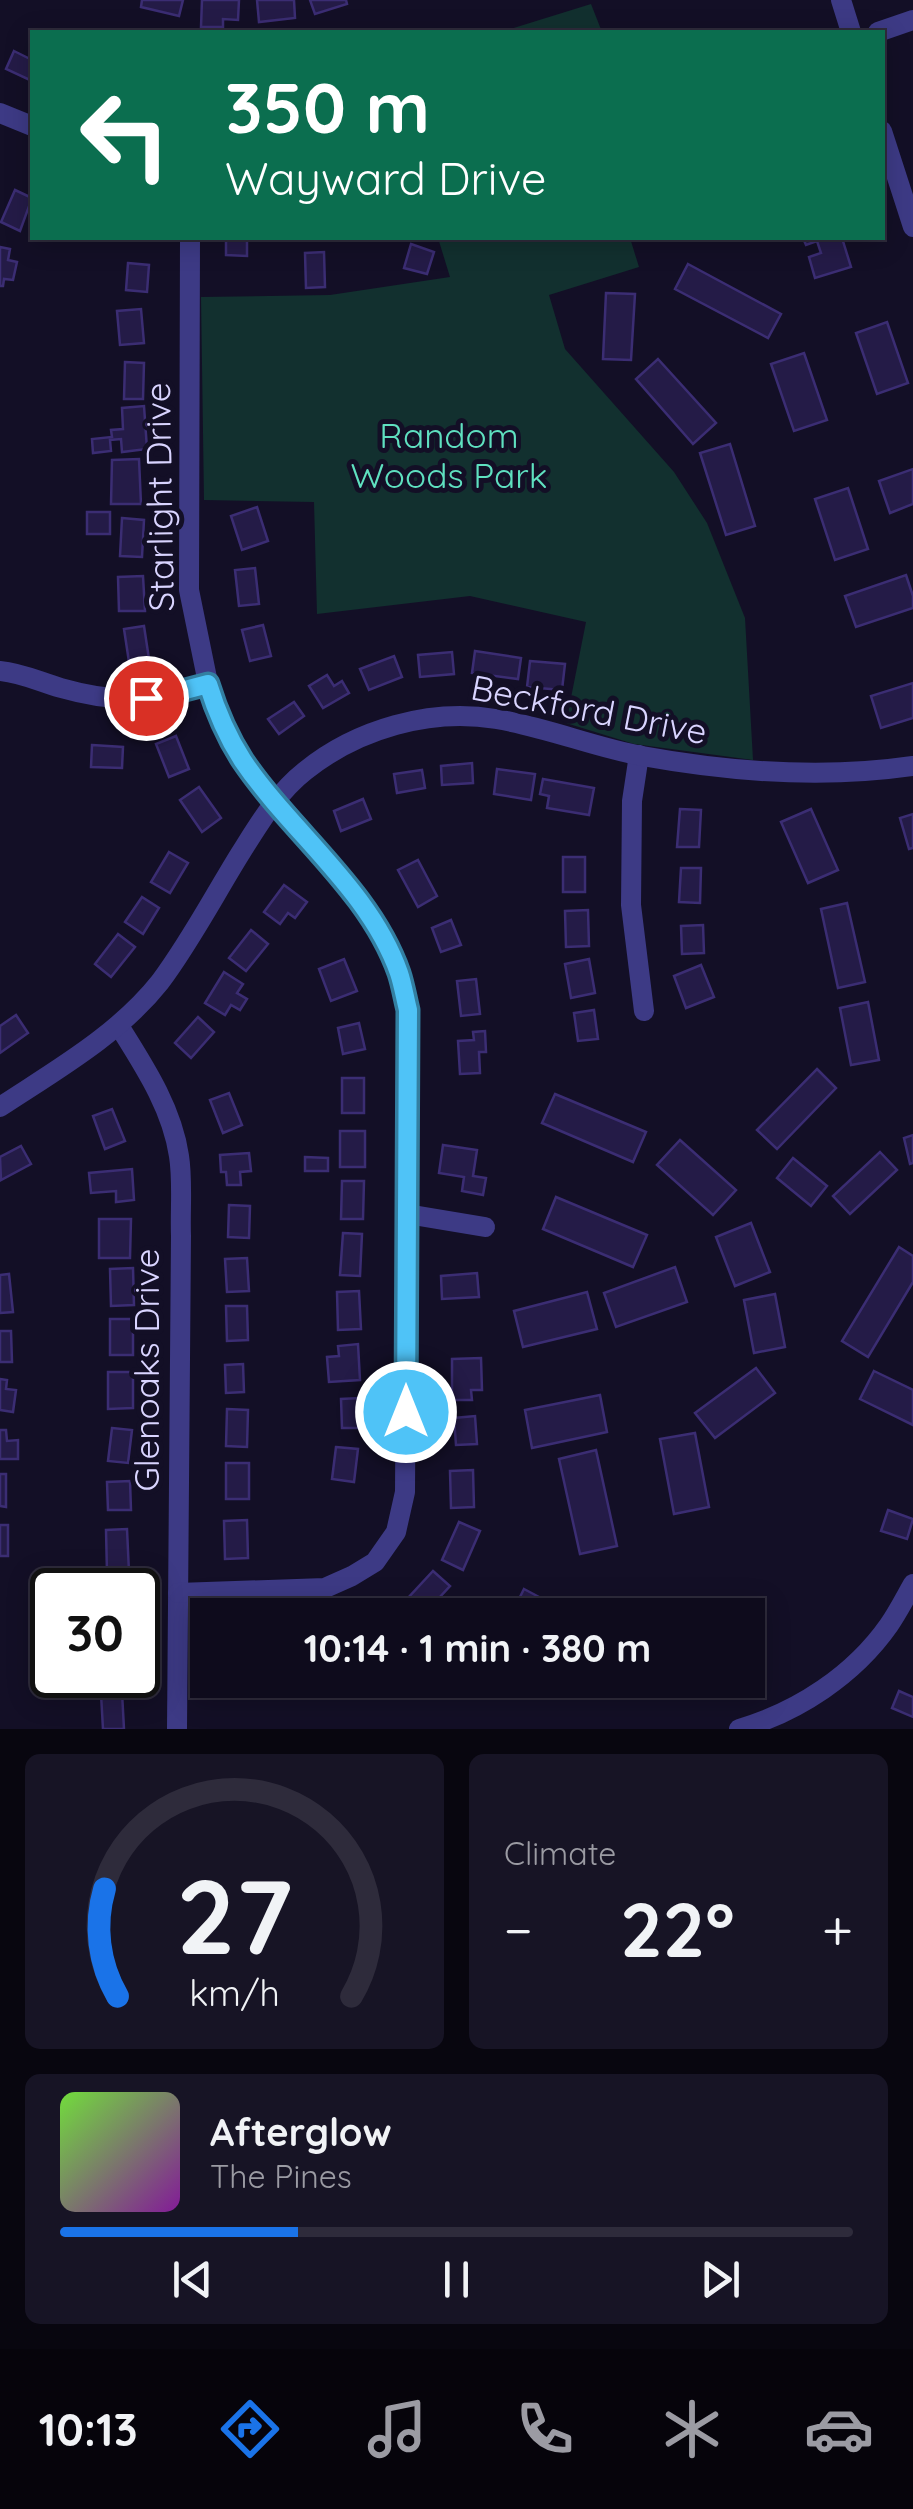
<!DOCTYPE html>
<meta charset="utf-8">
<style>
body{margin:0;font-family:Quicksand,sans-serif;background:#171425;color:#f1f3f6;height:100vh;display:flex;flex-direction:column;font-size:38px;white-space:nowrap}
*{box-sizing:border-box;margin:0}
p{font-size:32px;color:#9b9ba3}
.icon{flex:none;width:55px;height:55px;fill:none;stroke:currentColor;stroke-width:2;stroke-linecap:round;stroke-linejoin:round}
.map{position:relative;height:1729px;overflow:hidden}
.panel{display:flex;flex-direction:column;gap:25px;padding:25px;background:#08060f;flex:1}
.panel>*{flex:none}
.banner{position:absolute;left:30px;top:30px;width:855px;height:210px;border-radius:0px;box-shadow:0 5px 25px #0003,0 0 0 2px #2e2b3b;background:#0b6e4f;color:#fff;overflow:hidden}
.speed{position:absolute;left:30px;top:1568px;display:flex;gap:20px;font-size:50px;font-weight:700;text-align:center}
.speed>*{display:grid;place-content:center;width:130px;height:130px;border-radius:50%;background:#0e0b1c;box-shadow:0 5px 25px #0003,0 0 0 2px #2e2b3b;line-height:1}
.speed .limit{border:5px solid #111;border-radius:15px;background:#fff;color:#111}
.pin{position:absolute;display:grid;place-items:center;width:85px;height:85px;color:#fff;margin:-42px;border:5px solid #fff;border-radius:50%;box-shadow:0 2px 10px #0007}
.me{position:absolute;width:110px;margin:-55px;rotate:0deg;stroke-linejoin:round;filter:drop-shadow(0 0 8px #0008)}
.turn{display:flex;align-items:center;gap:35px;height:210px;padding:0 30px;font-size:45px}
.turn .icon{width:130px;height:130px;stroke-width:2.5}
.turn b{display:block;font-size:70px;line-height:85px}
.big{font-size:75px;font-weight:800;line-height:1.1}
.panel .widget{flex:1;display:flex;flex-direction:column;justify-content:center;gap:15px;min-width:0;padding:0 35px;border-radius:15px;background:#171425}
.panel .dial{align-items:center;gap:0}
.dial svg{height:260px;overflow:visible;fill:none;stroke:#2e2b3b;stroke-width:7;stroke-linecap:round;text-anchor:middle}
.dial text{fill:#f1f3f6;stroke:none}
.song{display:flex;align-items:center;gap:30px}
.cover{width:120px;height:120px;border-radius:15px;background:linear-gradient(135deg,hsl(100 70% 55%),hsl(290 70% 35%))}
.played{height:10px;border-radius:5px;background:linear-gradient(90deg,#1a73e8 30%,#2e2b3b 30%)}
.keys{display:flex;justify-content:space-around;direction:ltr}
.heat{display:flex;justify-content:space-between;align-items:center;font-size:55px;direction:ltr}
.panel .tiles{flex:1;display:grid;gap:25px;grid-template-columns:1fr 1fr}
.widget:last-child{grid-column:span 2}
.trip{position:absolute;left:190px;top:1598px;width:575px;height:100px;border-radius:0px;background:#0e0b1c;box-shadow:0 5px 25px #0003,0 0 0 2px #2e2b3b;font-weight:800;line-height:100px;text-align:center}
.menu{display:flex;height:160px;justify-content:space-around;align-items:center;background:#06040b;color:#9b9ba3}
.menu .icon{width:70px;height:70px}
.menu .active{color:#1a73e8}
.menu b{font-size:45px;color:#f1f3f6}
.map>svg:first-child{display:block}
</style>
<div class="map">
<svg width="913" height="1729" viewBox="0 0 913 1729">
<rect width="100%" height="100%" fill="#130f26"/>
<g fill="#12302f">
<path d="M591,4L602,32H501Z"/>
<path d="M438,238H630L639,267L549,295L565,349L674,472L707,523L745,618L753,760L634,744L566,723L586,622L470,596L317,614L314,502L204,500L201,297L330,295L450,277Z"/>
</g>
<g fill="#241b47" stroke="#3b2d73" stroke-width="2.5">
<path d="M142,0H183L179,16L141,7Z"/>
<path d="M202,0H239L238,20L223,19V27H201Z"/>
<path d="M257,0H294L295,18L259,22Z"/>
<path d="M310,0H346L347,4L315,14Z"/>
<path d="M14,51L32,60V81L6,69Z"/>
<path d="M15,190L32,198L20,231L1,222Z"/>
<path d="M226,238H257H247V256L226,255Z"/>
<path d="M803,238H842L851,267L815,278L809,257L821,253L817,241L806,245Z"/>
<path d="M411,244L434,252L427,274L404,268Z"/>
<path d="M0,247L10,249L8,260L17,262L13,280L4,279L3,286H0Z"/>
<path d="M324,252L325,287L306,288L305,253Z"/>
<path d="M128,263L149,265L147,292L126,290Z"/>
<path d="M688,264L781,314L768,338L675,289Z"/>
<path d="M606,293L635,294L631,360L603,359Z"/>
<path d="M141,309L144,343L120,345L117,311Z"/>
<path d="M887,322L908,383L877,394L856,333Z"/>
<path d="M804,353L827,420L794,431L771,364Z"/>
<path d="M658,359L716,423L693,444L636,379Z"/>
<path d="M125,362L144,363L143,399H124Z"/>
<path d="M144,406L147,449L122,452L121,439L110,440L111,451L93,453L92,439L112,437L111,430L123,429L122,408Z"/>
<path d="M730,444L755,526L726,535L700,453Z"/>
<path d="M139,459L141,504H111L112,460Z"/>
<path d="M913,469V504L890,513L879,481Z"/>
<path d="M848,488L868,549L835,560L815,499Z"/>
<path d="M257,507L268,541L242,550L231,516Z"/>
<rect x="87" y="512" width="23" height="22"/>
<path d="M122,518L144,520L142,557L120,556Z"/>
<path d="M255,568L259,604L239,606L235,570Z"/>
<path d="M906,575L913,596V608L856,627L845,596Z"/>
<path d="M143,576L145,611H119L118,577Z"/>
<path d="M263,625L271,656L250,661L242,630Z"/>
<path d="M144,626L149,659L129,662L124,629Z"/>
<path d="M475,651L521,658L518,679L472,673Z"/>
<path d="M452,652L454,674L420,677L418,655Z"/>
<path d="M394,656L402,677L369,690L360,669Z"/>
<path d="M530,661L565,664L562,690L527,687Z"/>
<path d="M327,675L334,686L342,681L349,693L323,708L309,686Z"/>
<path d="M913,683V718L881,728L871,696Z"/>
<path d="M294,702L304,716L279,734L268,719Z"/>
<path d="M176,736L189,769L169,777L156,744Z"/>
<path d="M92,745L123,747L122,768L91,767Z"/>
<path d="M472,763L473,783L442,785L441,766Z"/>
<path d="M497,769L535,774L531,800L494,794Z"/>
<path d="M422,770L425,788L397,793L394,774Z"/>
<path d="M543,779L594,788L589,815L547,808L549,796L540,794Z"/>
<path d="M199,787L221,818L202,832L180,800Z"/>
<path d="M363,799L371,819L341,831L334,811Z"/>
<path d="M680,809L701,810L699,847H677Z"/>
<path d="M811,809L838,870L808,883L781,822Z"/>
<path d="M913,814V848L909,849L900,818Z"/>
<path d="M169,852L188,863L170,893L151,882Z"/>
<rect x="563" y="857" width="22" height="35"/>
<path d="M418,860L437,896L418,907L398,870Z"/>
<path d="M681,868H701L700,903L679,902Z"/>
<path d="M284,885L307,902L295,918L288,913L280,924L264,912Z"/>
<path d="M142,897L159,908L143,934L125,922Z"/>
<path d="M847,903L865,982L838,988L821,909Z"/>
<path d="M588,910L589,946L566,947L565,911Z"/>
<path d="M451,920L461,945L441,952L432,928Z"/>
<path d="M703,925L704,953L682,954L681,926Z"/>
<path d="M251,930L268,944L246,971L229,958Z"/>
<path d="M118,934L135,947L111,977L95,964Z"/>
<path d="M344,959L357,991L331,1001L319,969Z"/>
<path d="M589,959L595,993L571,998L565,964Z"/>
<path d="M701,965L714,997L686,1008L674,976Z"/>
<path d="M224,972L243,984L237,993L247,999L240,1010L231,1005L225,1015L205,1003Z"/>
<path d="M476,979L480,1014L461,1016L457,981Z"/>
<path d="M868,1002L879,1060L851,1065L840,1008Z"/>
<path d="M594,1010L598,1039L578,1041L574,1013Z"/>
<path d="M16,1015L28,1033L0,1053V1026Z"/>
<path d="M198,1017L214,1032L191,1058L175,1043Z"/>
<path d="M359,1023L365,1049L343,1054L338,1028Z"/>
<path d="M485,1031L486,1052H479L480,1073L460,1074L458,1041L474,1040L473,1032Z"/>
<path d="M817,1069L836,1088L777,1149L757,1130Z"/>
<rect x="342" y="1078" width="22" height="35"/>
<path d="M229,1093L242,1125L223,1133L210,1100Z"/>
<path d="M555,1094L646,1132L633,1162L542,1123Z"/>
<path d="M112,1109L125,1141L105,1149L93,1116Z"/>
<rect x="340" y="1131" width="25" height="36"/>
<path d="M913,1135V1163L910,1164L904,1138Z"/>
<path d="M680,1140L736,1190L713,1215L657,1165Z"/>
<path d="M443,1145L477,1150L473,1176L486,1178L483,1195L462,1191L464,1177L439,1173Z"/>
<path d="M21,1146L31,1164L1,1180L0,1157Z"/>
<path d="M880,1152L897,1170L850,1214L833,1196Z"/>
<path d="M249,1153L251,1171L240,1172L241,1185H227L226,1172H221L220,1155Z"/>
<path d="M305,1157L328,1158V1171H305Z"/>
<path d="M793,1158L827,1186L811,1206L777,1178Z"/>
<path d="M132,1169L134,1200L116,1202V1191L91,1193L89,1173Z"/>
<path d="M342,1181H364L363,1219H341Z"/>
<path d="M556,1197L647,1235L633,1267L543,1229Z"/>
<path d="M229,1205L250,1206L249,1238L228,1237Z"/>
<path d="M99,1219H131L130,1258H99Z"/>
<path d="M751,1223L770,1272L735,1286L716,1237Z"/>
<path d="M343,1233L362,1234L360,1276L340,1275Z"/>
<path d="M899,1247L913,1256V1282L868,1357L842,1341Z"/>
<path d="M247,1258L249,1291L227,1292L225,1259Z"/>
<path d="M675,1267L687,1302L616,1327L604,1293Z"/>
<path d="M133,1268L134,1305L111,1306L110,1269Z"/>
<path d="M477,1273L479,1297L442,1299L441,1276Z"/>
<path d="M9,1274L13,1312L0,1313V1275Z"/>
<path d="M359,1291L361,1329L338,1330L337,1292Z"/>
<path d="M587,1292L597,1329L523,1347L514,1311Z"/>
<path d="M775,1294L785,1347L754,1353L744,1300Z"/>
<path d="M226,1306H247L248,1340L227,1341Z"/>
<rect x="110" y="1319" width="23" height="36"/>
<path d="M0,1331H11L12,1362H0Z"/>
<path d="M358,1344L360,1380L329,1382L327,1357L339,1356L338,1346Z"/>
<path d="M481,1358L482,1390H471L472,1400H452V1359Z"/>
<path d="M243,1364L244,1392L226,1393L225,1365Z"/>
<path d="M756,1368L775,1393L715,1438L695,1413Z"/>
<path d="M874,1371L913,1390V1425L860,1399Z"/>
<path d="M108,1372H133V1408L108,1409Z"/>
<path d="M0,1379L7,1380L6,1389L16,1390L13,1412L0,1410Z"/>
<path d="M600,1395L607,1432L532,1448L525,1410Z"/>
<path d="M360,1398V1428H342L341,1399Z"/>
<path d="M227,1409L248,1410L247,1447L226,1446Z"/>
<path d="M475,1416L477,1444L456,1445L454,1418Z"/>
<path d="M112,1428L132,1430L128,1463L108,1461Z"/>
<path d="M0,1430H6L7,1441L18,1440V1459H0Z"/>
<path d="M695,1433L709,1507L674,1514L660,1439Z"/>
<path d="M336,1447L358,1449L354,1482L332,1479Z"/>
<path d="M596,1450L617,1546L580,1554L559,1459Z"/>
<rect x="226" y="1463" width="23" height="36"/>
<path d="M473,1470L474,1507L451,1508L450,1471Z"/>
<path d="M0,1474H6V1507L0,1506Z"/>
<path d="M130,1481L131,1510H108L107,1482Z"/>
<path d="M888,1510L913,1519L907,1539L881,1531Z"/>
<path d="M247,1520L248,1558L225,1559L224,1521Z"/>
<path d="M459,1522L480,1531L463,1570L442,1560Z"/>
<rect x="0" y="1525" width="8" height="31"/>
<path d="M127,1529L129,1572L107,1573L106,1530Z"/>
<path d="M433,1571L450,1586L425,1613L408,1598Z"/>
<path d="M524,1589L539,1597L531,1613L516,1605Z"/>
<path d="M899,1691L913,1697V1717L892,1708Z"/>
<path d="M122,1692L124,1729H103L101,1694Z"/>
</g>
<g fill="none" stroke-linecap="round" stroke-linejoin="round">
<g stroke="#3d3a85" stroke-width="20">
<path d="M841,0L851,32"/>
<path d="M878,32L913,20"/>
<path d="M0,113L32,126"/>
<path d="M882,131L913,227"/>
<path d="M0,671C22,673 40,682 61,688C121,705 149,700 208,683"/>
<path d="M639,755L632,801L631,905L644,1011"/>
<path d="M119,1026C144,1066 172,1108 179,1156C183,1181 180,1210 181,1236L177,1729"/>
<path d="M0,1107C56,1070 118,1035 160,982C190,942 214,896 240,854C259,824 277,793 305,771C357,729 430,708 496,719C546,727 593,747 642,756C730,772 824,779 913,766"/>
<path d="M407,1214L485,1227"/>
<path d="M178,1593L325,1588L352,1576L375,1562L396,1532L405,1492L408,1011L399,972L380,933L337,872L243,761L216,708L208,683L189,590L190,238"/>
<path d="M739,1729C798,1712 854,1675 889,1625C898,1612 905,1598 913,1584"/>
</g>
</g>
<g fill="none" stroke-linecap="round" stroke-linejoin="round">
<defs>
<path id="route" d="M146,698L166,695L208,684C216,710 228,738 243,761C291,832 370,890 399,973C403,985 405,998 408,1010L406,1412"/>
</defs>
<use href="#route" stroke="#337fa1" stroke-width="25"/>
<use href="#route" stroke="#4fc3f7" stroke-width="18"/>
</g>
<g text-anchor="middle" stroke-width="10" stroke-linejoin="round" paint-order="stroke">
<g font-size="35" fill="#5fe0c0" stroke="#130f26">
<text x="449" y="448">Random<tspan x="449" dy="40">Woods Park</tspan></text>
</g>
<g font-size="35" fill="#d9d4ff" stroke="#130f26">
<text transform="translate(160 497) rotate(-91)" y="12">Starlight Drive</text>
<text transform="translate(589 710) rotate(11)" y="12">Beckford Drive</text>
<text transform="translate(147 1370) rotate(-90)" y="12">Glenoaks Drive</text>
</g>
</g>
</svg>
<div class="speed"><div class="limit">30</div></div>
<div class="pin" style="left:146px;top:698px;background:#d93025"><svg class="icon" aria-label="arrive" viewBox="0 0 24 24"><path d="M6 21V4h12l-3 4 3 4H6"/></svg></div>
<svg class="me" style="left:406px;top:1412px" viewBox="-20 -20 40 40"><circle r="17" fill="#4fc3f7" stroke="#fff" stroke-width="3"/><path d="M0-11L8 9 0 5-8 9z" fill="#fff"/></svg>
<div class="trip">10:14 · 1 min · 380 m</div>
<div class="banner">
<div class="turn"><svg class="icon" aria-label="left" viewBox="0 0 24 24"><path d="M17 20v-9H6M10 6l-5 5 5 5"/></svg><div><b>350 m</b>Wayward Drive</div></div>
</div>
</div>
<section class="panel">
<div class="tiles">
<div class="widget dial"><svg viewBox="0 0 100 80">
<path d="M14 69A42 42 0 1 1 86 69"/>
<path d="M14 69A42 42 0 0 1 10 36" stroke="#1a73e8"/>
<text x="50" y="56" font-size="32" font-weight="700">27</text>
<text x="50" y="72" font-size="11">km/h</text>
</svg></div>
<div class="widget"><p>Climate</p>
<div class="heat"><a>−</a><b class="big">22°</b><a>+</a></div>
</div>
<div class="widget">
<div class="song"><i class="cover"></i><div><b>Afterglow</b><p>The Pines</p></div></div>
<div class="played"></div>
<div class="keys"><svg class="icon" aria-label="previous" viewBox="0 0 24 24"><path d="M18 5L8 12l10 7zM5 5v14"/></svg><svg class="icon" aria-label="pause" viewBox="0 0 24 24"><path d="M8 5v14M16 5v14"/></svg><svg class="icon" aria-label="next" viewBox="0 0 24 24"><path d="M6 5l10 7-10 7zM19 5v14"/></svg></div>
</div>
</div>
</section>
<nav class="menu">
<b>10:13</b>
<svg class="icon active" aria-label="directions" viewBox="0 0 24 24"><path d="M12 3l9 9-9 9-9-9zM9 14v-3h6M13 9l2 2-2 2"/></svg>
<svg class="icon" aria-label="music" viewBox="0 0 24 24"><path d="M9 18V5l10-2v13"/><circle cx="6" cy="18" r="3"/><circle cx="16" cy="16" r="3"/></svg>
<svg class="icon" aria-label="phone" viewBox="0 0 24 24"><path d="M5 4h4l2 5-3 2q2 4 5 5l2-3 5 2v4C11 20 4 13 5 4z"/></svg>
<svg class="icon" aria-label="climate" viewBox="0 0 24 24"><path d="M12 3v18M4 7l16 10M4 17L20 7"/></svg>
<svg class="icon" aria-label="car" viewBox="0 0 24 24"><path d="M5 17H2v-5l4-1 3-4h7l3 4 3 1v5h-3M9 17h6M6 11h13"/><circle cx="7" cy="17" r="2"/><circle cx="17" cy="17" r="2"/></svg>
</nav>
